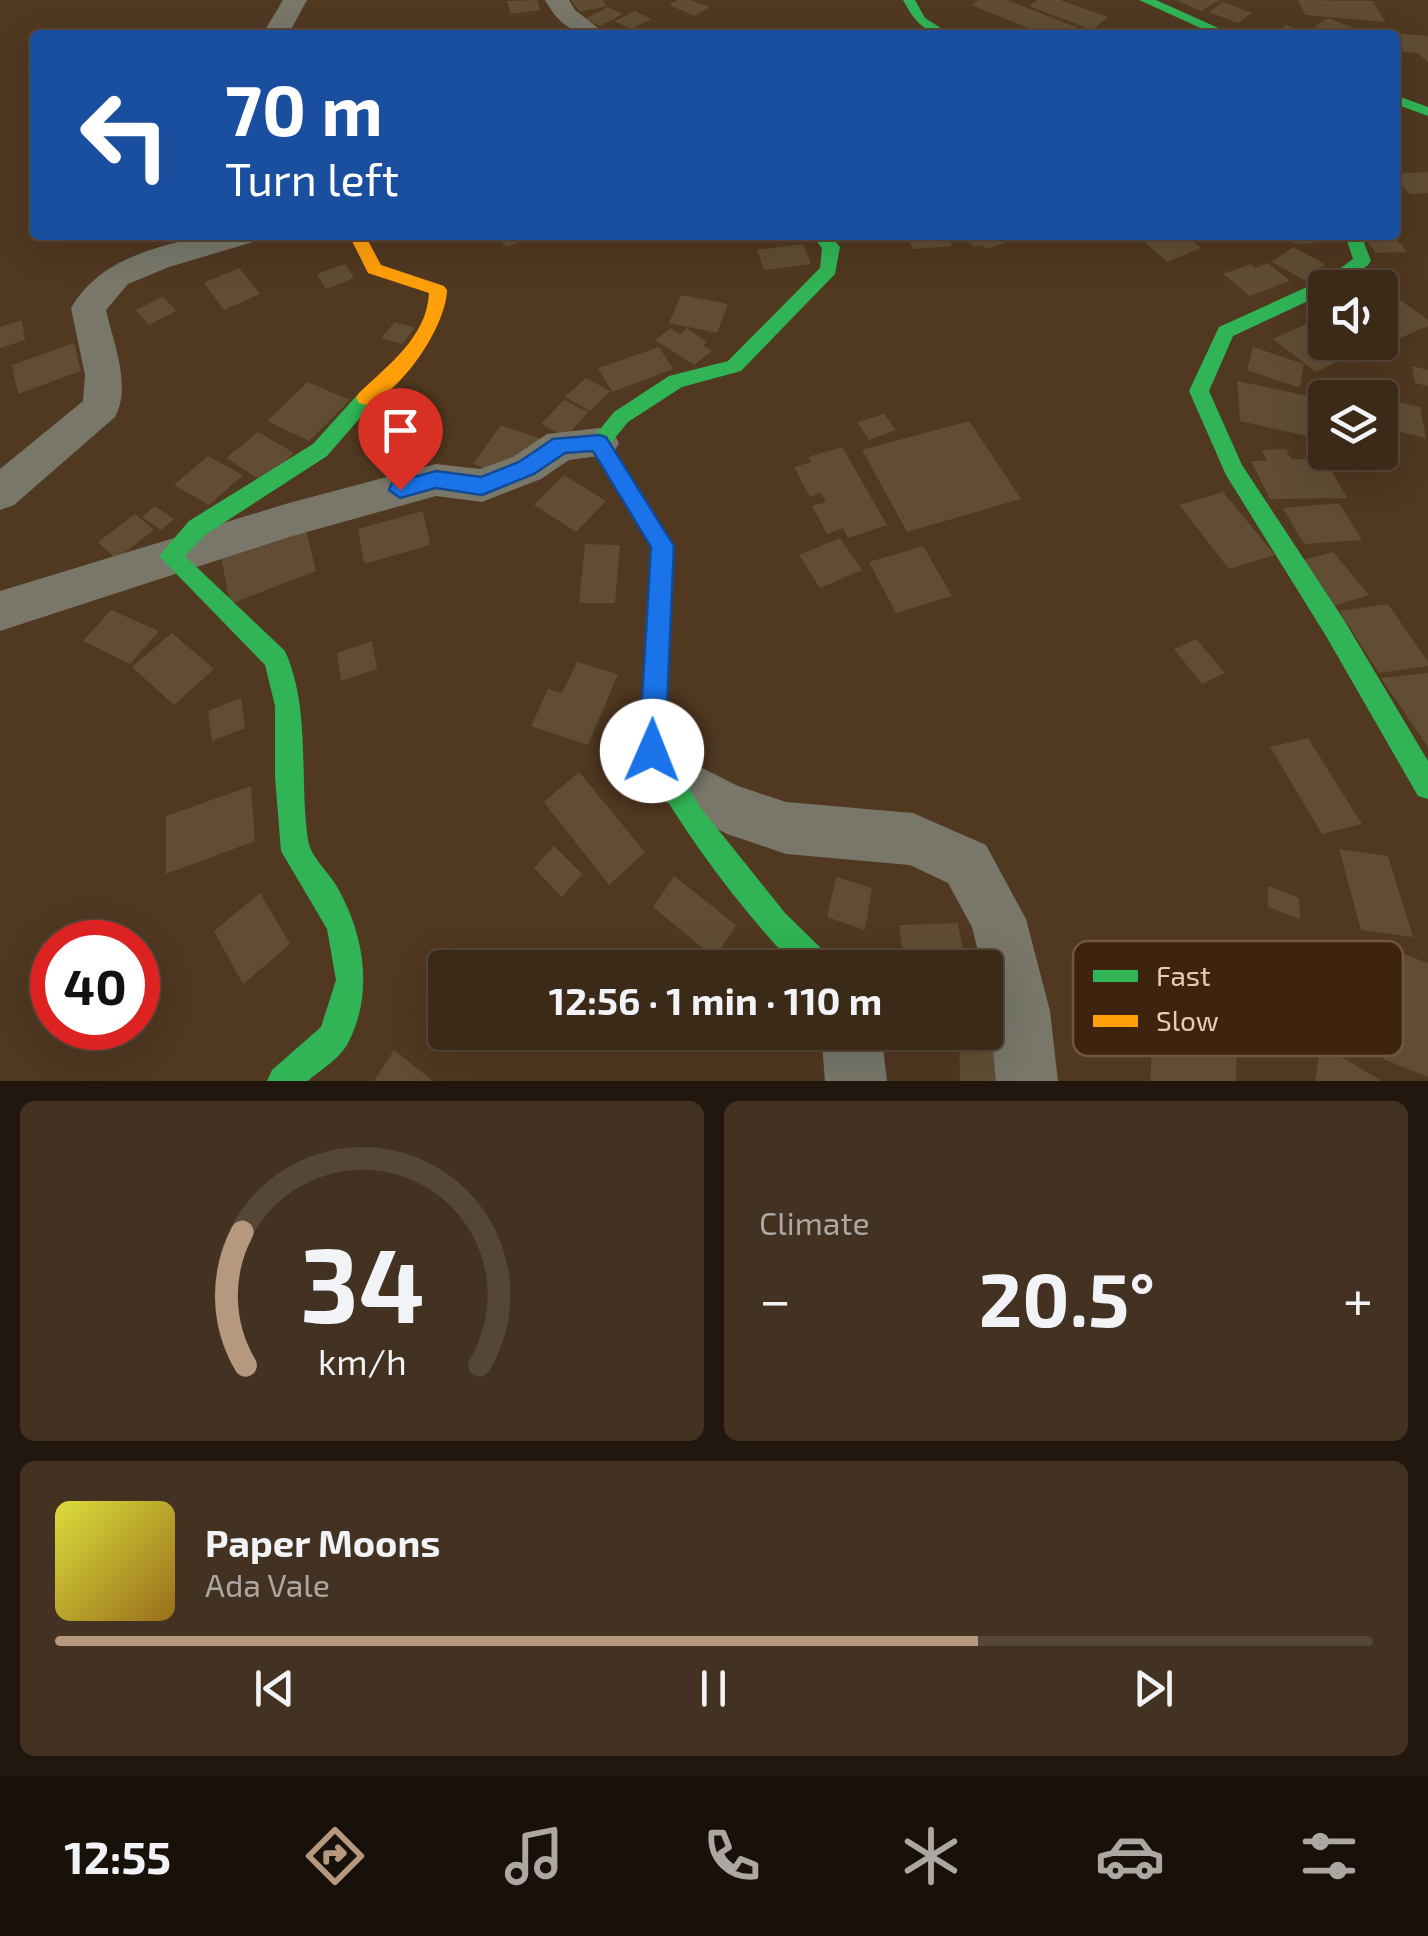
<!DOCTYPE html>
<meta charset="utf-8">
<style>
body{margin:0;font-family:"Exo 2",sans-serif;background:#433222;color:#f1f3f6;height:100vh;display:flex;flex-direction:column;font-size:38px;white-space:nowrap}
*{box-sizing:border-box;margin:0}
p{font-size:32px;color:#aca7a2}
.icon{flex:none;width:55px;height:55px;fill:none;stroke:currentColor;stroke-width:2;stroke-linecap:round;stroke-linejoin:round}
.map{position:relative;height:1081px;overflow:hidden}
.sheet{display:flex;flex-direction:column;gap:20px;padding:20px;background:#21170e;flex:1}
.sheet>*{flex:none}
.guide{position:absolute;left:30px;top:30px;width:1370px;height:210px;border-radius:10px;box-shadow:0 10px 40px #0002,0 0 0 2px #554638;background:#1a4fa0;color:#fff;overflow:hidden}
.fabs{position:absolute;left:1308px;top:270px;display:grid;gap:20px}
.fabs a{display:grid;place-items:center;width:90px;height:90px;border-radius:10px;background:#3c2a19;box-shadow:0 10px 40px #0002,0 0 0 2px #554638;font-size:50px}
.speed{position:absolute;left:30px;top:920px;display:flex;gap:20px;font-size:50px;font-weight:700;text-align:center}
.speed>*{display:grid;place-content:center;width:130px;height:130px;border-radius:50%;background:#3c2a19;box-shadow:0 10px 40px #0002,0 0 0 2px #554638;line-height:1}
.speed .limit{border:15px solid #d22;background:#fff;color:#111}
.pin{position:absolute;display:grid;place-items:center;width:85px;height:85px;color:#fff;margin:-102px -42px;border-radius:50% 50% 50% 0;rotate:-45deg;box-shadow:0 0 10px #0007}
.pin .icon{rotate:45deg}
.me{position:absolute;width:110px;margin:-55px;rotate:1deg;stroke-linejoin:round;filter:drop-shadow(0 0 8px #0008)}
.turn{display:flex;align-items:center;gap:35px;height:210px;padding:0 30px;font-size:45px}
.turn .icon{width:130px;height:130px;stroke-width:2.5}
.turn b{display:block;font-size:70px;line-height:85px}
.big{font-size:75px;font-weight:700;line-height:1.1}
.sheet .widget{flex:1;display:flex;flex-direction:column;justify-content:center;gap:15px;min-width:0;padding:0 35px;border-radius:15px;background:#433222}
.sheet .dial{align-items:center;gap:0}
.dial svg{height:260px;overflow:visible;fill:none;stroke:#554638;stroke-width:7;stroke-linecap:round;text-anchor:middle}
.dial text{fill:#f1f3f6;stroke:none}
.song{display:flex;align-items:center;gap:30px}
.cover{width:120px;height:120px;border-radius:15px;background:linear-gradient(135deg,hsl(60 70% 55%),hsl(40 70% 35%))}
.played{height:10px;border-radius:5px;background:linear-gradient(90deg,#b6987f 70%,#554638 70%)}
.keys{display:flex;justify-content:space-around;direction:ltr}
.heat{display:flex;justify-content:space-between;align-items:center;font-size:55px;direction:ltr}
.sheet .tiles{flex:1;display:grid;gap:20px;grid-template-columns:1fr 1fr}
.widget:last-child{grid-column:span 2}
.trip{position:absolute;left:428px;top:950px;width:575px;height:100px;border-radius:10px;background:#3c2a19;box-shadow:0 10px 40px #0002,0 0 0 2px #554638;font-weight:700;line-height:100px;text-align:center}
.menu{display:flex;height:160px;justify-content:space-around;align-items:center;background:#18110a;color:#aca7a2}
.menu .icon{width:70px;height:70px}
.menu .active{color:#b6987f}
.menu b{font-size:45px;color:#f1f3f6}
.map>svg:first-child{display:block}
</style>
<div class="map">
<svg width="1428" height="1081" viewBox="0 0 1428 1081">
<rect width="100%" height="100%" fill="#503821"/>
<g fill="#604d34">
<path d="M537,0L540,10L511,14L507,1Z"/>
<path d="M571,0H602L607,6L580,12Z"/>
<path d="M678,0H691L709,7L695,16L669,5Z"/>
<path d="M979,0H1007L1096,35H1021L1030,29L971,5Z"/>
<path d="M1038,0H1060L1108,17L1092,30L1029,6Z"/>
<path d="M1176,0H1220L1201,11Z"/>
<path d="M1298,0L1373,1L1385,22L1305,15Z"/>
<path d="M1223,2L1252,13L1238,23L1209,12Z"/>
<path d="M608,7L623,14L600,26L585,19Z"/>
<path d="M635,11L651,19L631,29L614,21Z"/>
<path d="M1328,18L1359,30L1352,35H1336L1315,26Z"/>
<path d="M1286,25L1315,34V35H1275Z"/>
<path d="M1394,33L1428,36V62L1418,53L1404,52Z"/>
<path d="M1428,172V193L1410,194L1395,178L1405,173Z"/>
<path d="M495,235H536L506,247Z"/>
<path d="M907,235H947L952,246L913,249Z"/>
<path d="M962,235H1007L1013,240L986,249L983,245L974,247Z"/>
<path d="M1159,235H1186L1201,248L1167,262L1142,240Z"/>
<path d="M1288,235H1323L1328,242L1295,244Z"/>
<path d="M1362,235H1393L1407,252L1376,253Z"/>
<path d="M803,244L811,264L764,270L757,250Z"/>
<path d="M1293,247L1325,264L1304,280L1272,262Z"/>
<path d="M1268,263L1290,281L1250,296L1223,274L1251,264L1255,268Z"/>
<path d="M345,264L354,278L326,289L317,274Z"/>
<path d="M239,268L260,294L224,310L204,283Z"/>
<path d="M1387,291L1428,320V326L1400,338L1380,323V293Z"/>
<path d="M681,295L728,304L717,333L669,323Z"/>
<path d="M163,296L176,311L149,325L136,310Z"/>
<path d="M22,320L25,340L0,348V327Z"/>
<path d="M395,322L415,328L402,344L381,338Z"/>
<path d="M1306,324L1325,338V342L1349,356L1316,372L1273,339Z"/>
<path d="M671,328L680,334L687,328L707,342L703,345L712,351L694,365L655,340Z"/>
<path d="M1380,328L1393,338L1354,353L1341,342H1380Z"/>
<path d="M74,343L81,371L18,394L12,365Z"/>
<path d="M659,347L673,369L612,392L598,368Z"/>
<path d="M1253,347L1304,364L1300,388L1247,370Z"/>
<path d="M1412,366L1428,370V386L1415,383Z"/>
<path d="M586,378L610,391L590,411L565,397Z"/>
<path d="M1237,381L1323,399L1325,440L1240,421Z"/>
<path d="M308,382L350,400L309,441L267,421Z"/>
<path d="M1380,398L1420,407L1426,438L1380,427Z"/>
<path d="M564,400L588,412L566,437L541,424Z"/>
<path d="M884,414L896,430L869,440L857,422Z"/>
<path d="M969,421L1021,499L907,532L862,450Z"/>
<path d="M501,425L544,440L517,480L473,464Z"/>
<path d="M258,432L294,453L262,481L226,458Z"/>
<path d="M842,447L887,525L848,538L843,528L827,534L812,506L826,502L821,493L810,497L794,467L811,462L808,457Z"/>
<path d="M1286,449L1291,459H1325L1347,498L1270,499L1251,461H1267L1262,450Z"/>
<path d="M208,456L243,475L209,505L174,485Z"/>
<path d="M564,475L606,501L576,532L534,505Z"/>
<path d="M1223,492L1275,555L1229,569L1179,505Z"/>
<path d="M1339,503L1362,540L1304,544L1283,508Z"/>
<path d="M155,506L174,519L161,530L142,517Z"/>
<path d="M423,511L430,545L364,564L358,529Z"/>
<path d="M135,514L154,530L116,559L98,542Z"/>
<path d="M305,526L316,571L230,604L221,557Z"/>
<path d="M840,538L862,570L820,588L799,555Z"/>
<path d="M585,544L620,545L615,603H579Z"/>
<path d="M923,546L952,596L896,613L869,562Z"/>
<path d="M1333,552L1369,595L1334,606L1299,561Z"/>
<path d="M1388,604L1428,662V666L1379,673L1339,611Z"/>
<path d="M111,610L159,631L130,664L83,641Z"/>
<path d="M172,633L214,669L174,705L132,667Z"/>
<path d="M1196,639L1225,673L1202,684L1174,649Z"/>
<path d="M372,641L377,669L341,681L337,653Z"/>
<path d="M577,662L618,674L588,745L531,726L548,689L562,693Z"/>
<path d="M1428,673V747L1381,678Z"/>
<path d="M241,698L245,728L212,741L208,711Z"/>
<path d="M1308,738L1362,824L1322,834L1270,747Z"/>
<path d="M579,772L645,852L609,885L544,802Z"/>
<path d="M251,786L255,841L166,874V816Z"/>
<path d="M554,846L582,874L562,897L534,868Z"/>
<path d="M1339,849L1388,856L1413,937L1361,930Z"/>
<path d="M674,876L736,925L715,958L653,907Z"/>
<path d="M836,877L872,888L865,930L827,917Z"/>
<path d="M1268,886L1299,898L1300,919L1268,907Z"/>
<path d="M260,893L290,944L243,984L214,931Z"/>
<path d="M958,923L966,968H905L899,925Z"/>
<path d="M1377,944L1428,963V1077L1383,1059Z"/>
<path d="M1158,961L1238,993L1236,1081H1150Z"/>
<path d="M959,1035L1001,1043L1002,1081H960Z"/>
<path d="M1321,1045L1382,1081H1315Z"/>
<path d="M394,1050L433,1081H374Z"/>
</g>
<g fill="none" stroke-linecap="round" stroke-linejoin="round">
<g fill="#78776a" fill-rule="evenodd">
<path d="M283,0H307L288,35H262Z"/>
<path d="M545,0H569L575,10L607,35C575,35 561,28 545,0Z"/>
<path d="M205,235H258L253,242L169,267L128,284L106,310C113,342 132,386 115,417L14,505L0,510V469L83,401L85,375L71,308C101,258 152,249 205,235Z"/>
<path d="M599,428L613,432L619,443L613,454L569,460L541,479L482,502L436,496L289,537L0,631V591L289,503L436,464L480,469L513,457L547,434Z"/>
<path d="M674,754L738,786L786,802L913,813L986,845L1026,919L1050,1011L1058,1081H996L985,968H982L972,927L948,883L910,865L786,854L727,834L656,797L649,779L656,761Z"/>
<path d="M821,1032H881L887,1081H825Z"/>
</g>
<g fill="#30b455" fill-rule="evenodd">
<path d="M903,0H915L925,18L952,35C925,35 915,22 903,0Z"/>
<path d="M1139,0H1156L1234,35H1216Z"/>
<path d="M1395,95L1428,107V116L1395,104Z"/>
<path d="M812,235H830L840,247L835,274L741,371L682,387L628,422L610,444L674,546L665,749L700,807L785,913L830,957L834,968H797C737,905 686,836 643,760L639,751L652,547L589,443L614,412L669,376L728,361L820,268L822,248Z"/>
<path d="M1345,235H1361L1371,261L1368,265L1339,286L1325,288V293L1233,336L1209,391L1242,465L1344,620L1428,761V799L1418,796L1326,636L1226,475L1189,391L1219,327L1327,278L1353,259Z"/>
<path d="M366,391L373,393L376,398L373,403L327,456L205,535L185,556L285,651C311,709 299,778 308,840C310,856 327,870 336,885C364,933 375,993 347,1045C339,1059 320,1070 308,1081H267L272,1070L321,1027L336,980L327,929L281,851L275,777V706L265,665L159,556L189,521L313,444L359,393Z"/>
</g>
<path fill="#ff9f0a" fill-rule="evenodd" d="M349,235H365L381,265L444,286L447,290C446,327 401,393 366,405L359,403L356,398L359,393C388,365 427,337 429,293L368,273Z"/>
</g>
<path fill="#1a73e8" stroke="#114b97" stroke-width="2.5" d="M599,435L606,437L674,546L665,751L661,761L652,764L643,761L639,751L651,547L593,451L565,453L534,474L482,495L436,488L400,498L389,490L392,483L436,471L481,477L519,462L553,439Z"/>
<rect x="1073" y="941" width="330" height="115" rx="15" fill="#3e240e" stroke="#73563f" stroke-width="2.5"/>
<rect x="1093" y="970" width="45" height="12" fill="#30b455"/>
<rect x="1093" y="1015" width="45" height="12" fill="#ff9f0a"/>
<g font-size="28" fill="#edcbb1">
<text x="1156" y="986">Fast</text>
<text x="1156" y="1031">Slow</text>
</g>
</svg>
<div class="fabs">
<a><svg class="icon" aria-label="sound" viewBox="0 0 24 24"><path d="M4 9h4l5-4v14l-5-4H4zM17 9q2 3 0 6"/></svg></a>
<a><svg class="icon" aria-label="layers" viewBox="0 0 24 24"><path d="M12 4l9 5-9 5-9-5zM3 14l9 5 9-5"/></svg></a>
</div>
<div class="speed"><div class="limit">40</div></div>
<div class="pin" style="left:400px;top:490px;background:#d93025"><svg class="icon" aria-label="arrive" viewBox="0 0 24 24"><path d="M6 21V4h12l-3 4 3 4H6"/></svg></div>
<svg class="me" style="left:652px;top:751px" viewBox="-20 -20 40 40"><circle r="19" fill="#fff"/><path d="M0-13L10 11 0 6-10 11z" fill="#1a73e8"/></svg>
<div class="trip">12:56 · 1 min · 110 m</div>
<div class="guide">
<div class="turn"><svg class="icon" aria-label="left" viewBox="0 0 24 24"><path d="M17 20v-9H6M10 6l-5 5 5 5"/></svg><div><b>70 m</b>Turn left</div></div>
</div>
</div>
<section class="sheet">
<div class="tiles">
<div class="widget dial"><svg viewBox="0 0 100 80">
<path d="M14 69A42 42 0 1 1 86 69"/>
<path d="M14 69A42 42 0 0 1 13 28" stroke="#b6987f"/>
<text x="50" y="56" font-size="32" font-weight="700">34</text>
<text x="50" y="72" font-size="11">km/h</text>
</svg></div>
<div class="widget"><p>Climate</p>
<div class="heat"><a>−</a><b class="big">20.5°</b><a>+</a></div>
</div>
<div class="widget">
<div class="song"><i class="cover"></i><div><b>Paper Moons</b><p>Ada Vale</p></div></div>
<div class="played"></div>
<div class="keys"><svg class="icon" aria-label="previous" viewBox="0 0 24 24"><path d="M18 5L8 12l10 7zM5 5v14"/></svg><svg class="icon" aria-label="pause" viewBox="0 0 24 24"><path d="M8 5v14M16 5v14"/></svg><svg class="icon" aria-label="next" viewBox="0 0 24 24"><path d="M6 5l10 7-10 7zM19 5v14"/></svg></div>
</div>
</div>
</section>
<nav class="menu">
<b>12:55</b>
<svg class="icon active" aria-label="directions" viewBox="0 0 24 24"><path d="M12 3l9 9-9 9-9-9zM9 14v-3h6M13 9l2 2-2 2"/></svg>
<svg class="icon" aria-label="music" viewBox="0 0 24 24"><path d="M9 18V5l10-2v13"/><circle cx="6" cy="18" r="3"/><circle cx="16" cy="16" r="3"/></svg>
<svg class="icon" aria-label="phone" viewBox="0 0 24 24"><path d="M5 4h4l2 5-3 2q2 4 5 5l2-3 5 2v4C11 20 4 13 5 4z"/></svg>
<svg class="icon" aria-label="climate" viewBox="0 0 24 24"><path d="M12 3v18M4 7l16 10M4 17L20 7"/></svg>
<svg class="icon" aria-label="car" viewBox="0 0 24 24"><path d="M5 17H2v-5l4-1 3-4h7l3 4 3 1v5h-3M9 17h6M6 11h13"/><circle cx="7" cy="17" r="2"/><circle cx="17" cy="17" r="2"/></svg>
<svg class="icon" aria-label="filters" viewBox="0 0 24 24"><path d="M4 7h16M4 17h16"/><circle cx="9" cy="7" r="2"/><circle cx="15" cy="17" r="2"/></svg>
</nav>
